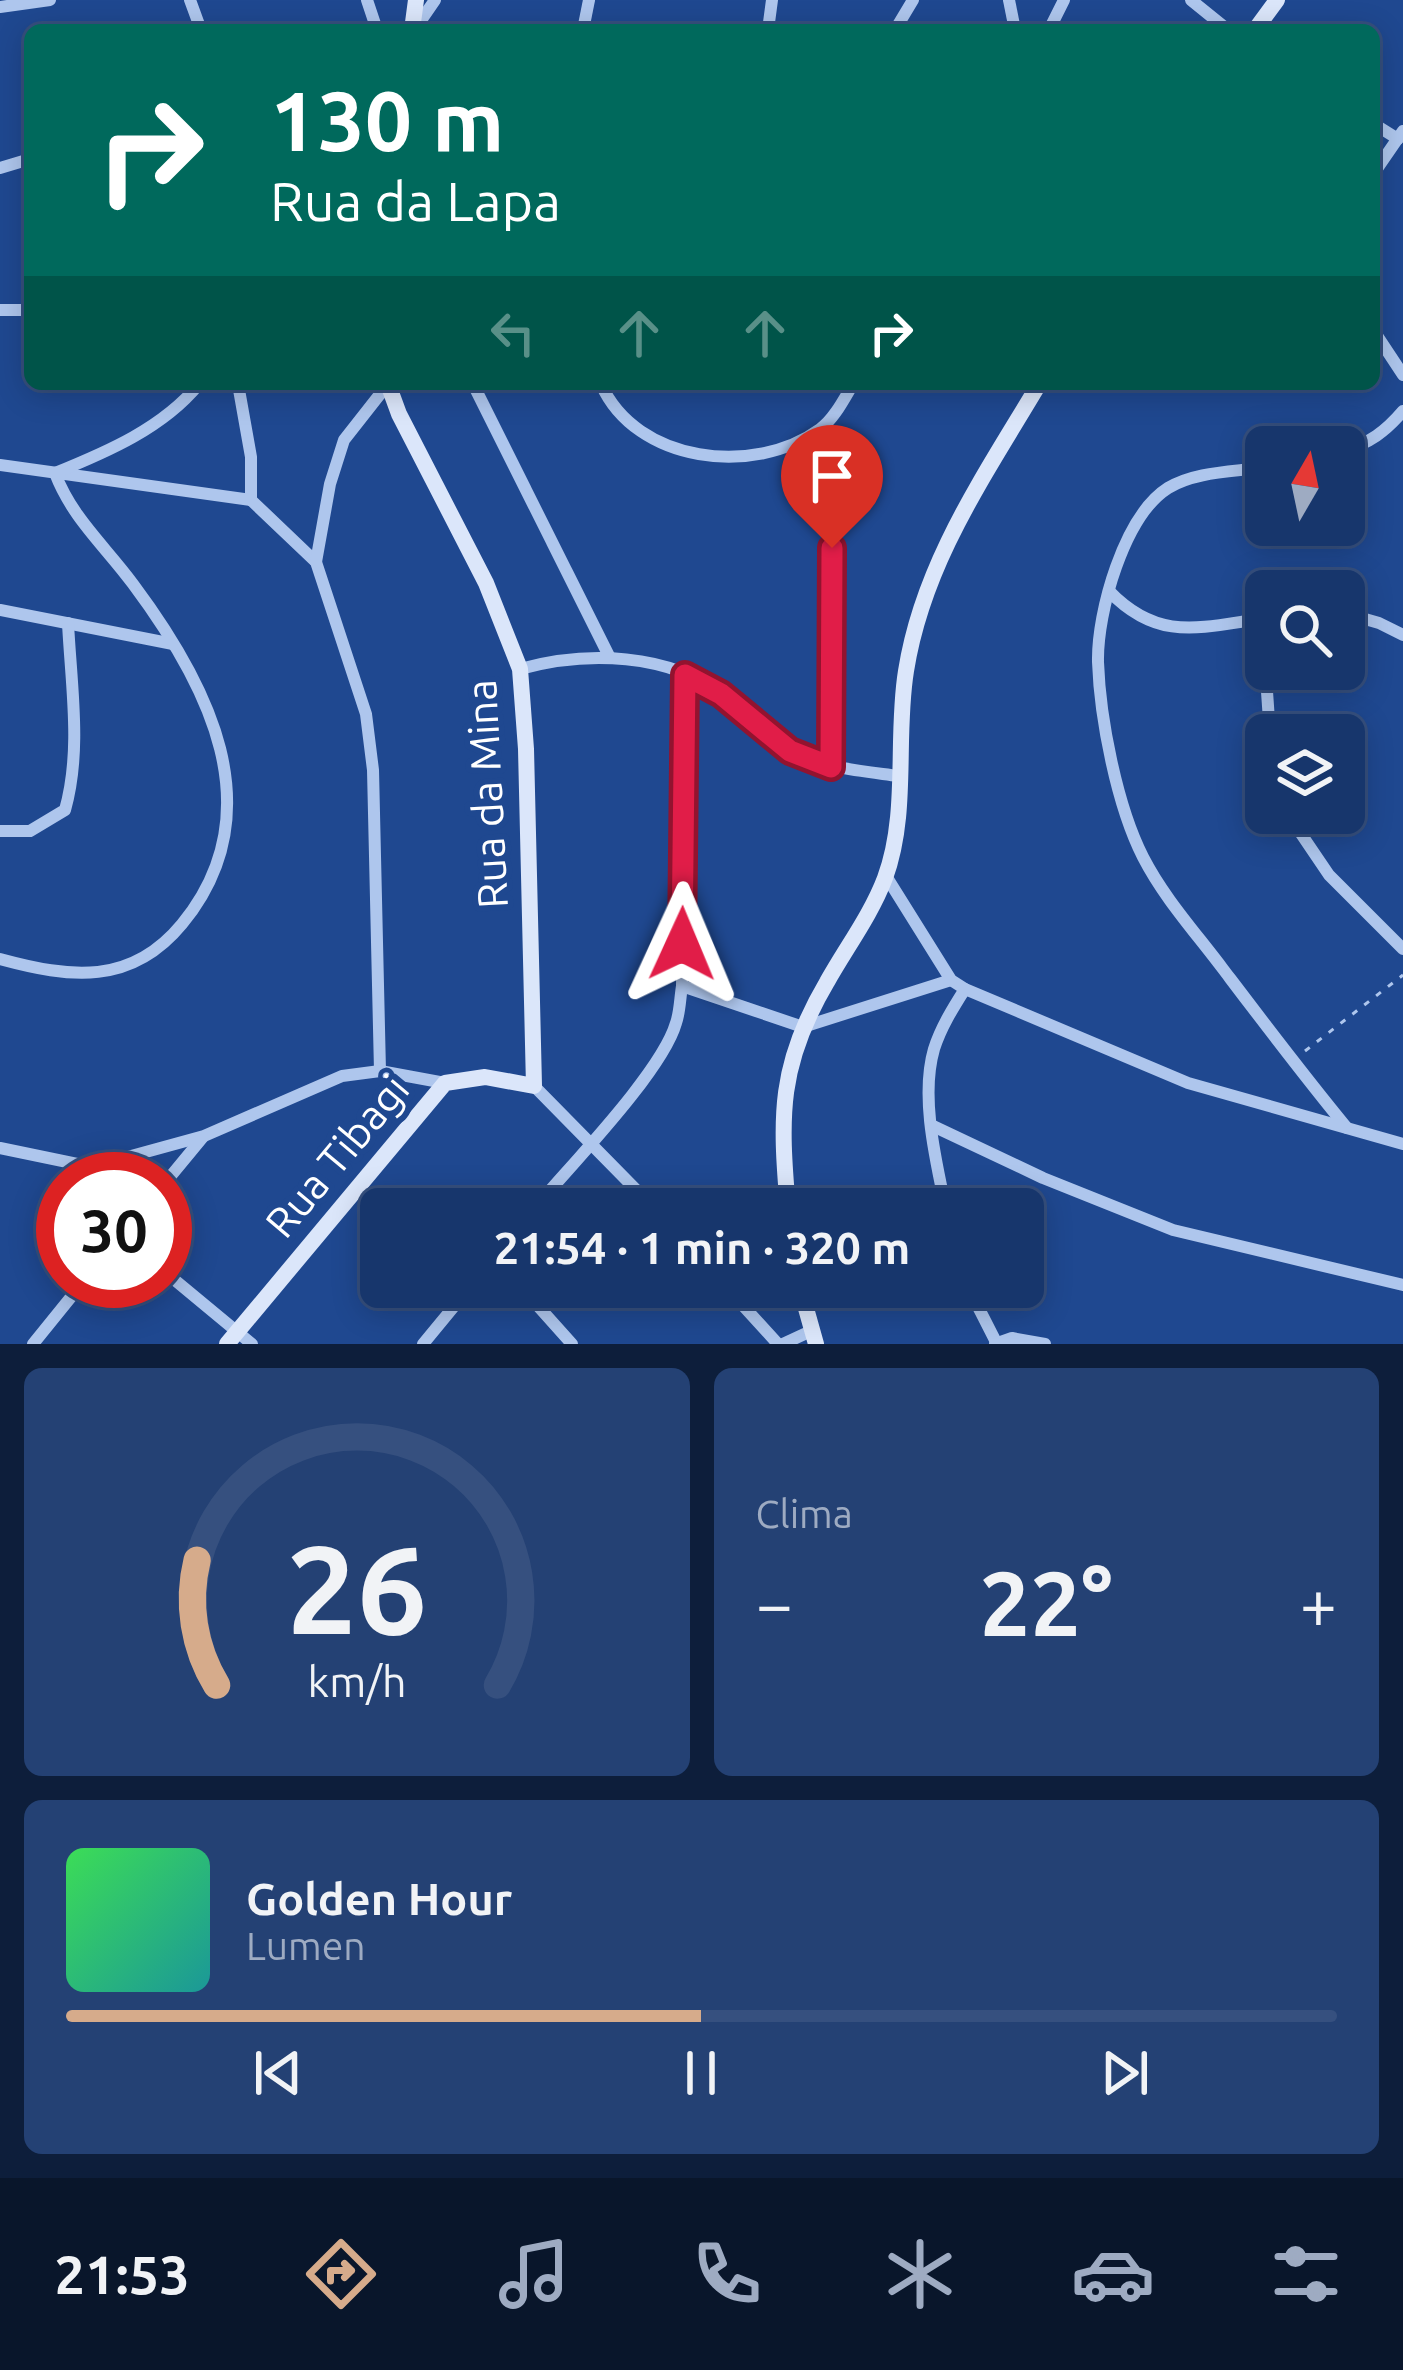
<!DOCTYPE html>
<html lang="pt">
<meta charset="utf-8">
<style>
body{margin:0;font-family:Ubuntu,sans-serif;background:#244174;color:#f1f3f6;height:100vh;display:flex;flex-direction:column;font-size:45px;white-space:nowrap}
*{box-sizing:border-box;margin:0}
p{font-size:39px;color:#9eabc2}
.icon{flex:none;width:66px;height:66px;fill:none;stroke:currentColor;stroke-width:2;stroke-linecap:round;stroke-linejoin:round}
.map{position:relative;height:1344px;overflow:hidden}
.drawer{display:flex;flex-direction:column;gap:24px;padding:24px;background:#0d1e3b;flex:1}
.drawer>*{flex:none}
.top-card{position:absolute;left:24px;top:24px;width:1356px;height:366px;border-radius:18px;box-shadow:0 6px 30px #0003,0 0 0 3px #36507f;background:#00695c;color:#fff;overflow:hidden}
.needle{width:78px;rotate:9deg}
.buttons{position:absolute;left:1245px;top:426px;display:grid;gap:24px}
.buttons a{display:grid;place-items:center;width:120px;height:120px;border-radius:18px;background:#17366c;box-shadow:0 6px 30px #0003,0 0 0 3px #36507f;font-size:60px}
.speed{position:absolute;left:36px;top:1152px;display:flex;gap:24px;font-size:60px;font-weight:700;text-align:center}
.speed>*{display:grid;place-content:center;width:156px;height:156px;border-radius:50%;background:#17366c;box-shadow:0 6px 30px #0003,0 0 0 3px #36507f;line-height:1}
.speed .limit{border:18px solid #d22;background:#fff;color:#111}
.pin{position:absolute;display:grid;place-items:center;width:102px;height:102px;color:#fff;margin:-123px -51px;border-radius:50% 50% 50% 0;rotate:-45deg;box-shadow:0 0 12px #0007}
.pin .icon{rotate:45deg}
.me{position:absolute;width:132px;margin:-66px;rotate:1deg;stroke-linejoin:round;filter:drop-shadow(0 0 9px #0008)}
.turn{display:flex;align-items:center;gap:42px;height:252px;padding:0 48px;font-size:54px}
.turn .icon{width:156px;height:156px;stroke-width:2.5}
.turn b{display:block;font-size:84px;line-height:102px}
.lanes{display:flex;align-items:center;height:114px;padding:0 48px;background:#0003;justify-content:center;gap:60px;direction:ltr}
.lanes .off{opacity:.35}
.big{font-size:90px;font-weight:700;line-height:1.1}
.drawer .card{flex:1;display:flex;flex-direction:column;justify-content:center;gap:18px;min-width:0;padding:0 42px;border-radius:18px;background:#244174}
.drawer .dial{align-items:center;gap:0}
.dial svg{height:312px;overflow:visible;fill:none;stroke:#36507f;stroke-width:7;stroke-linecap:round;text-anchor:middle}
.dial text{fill:#f1f3f6;stroke:none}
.song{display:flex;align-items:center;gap:36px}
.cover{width:144px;height:144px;border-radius:18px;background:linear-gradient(135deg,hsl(130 70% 55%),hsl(180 70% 35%))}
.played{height:12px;border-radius:6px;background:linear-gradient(90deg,#d6ab8b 50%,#36507f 50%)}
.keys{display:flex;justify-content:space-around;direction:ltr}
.heat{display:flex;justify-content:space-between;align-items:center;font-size:66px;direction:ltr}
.drawer .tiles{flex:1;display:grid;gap:24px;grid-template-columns:1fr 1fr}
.card:last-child{grid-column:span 2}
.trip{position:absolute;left:360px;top:1188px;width:684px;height:120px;border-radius:18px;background:#17366c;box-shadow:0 6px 30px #0003,0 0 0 3px #36507f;font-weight:700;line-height:120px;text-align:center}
.tabs{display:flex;height:192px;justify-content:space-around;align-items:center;background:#09162b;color:#9eabc2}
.tabs .icon{width:84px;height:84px}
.tabs .current{color:#d6ab8b}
.tabs b{font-size:54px;color:#f1f3f6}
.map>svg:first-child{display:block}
</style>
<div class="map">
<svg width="1403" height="1344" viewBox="0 0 1403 1344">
<rect width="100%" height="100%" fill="#1f4890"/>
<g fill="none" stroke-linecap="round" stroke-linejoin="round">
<path stroke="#aec6ed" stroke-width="3" stroke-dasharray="6 9" stroke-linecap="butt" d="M1305,1051L1403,975"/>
<g stroke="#aec6ed" stroke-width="12">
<path d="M190,0L201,30"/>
<path d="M367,0L377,30"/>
<path d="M1009,0L1015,30"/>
<path d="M1191,0L1228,30"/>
<path d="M0,7L50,0"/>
<path d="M415,29L435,0"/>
<path d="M583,30L589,0"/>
<path d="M768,30L772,0"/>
<path d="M895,30L913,0"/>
<path d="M1049,30L1064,0"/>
<path d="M1374,124L1398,139"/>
<path d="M0,168L30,159"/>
<path d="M1374,173L1403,131"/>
<path d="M0,310H30"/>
<path d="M1374,331L1403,375"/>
<path d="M238,384L251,457V500"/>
<path d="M473,384L610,658"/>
<path d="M601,384C636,463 754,477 820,429C834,419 844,399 853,384"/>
<path d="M1344,450C1369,444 1386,431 1403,411"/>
<path d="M830,460L834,580L831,767"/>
<path d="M0,465L251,500"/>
<path d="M1266,467C1235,472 1196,471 1168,488C1124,516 1097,612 1098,662C1100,719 1117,806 1143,857C1164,898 1196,933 1223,969C1264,1023 1304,1076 1347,1128"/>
<path d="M251,500L316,562L366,714L373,770L380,1071"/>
<path d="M316,562L330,484L344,440L388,384"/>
<path d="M1109,591C1159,643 1201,627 1266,618"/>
<path d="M0,610L173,644"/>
<path d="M1344,613L1379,623L1403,635"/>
<path d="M1262,619L1270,735"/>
<path d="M520,669C585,651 670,652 725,697C747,715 765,737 790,751C823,768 862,771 898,776"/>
<path d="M1287,813L1329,875L1403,949"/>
<path d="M0,831H30L65,810C82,750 71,685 68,623"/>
<path d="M886,876L951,980L965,989L1188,1083L1403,1144"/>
<path d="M0,959C70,978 131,986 182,924C275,811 207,683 133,584C105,546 72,518 55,473C107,452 163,428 199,384"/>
<path d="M682,986L803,1027L951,980"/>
<path d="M534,1086L655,1209"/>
<path d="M933,1126L1043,1178L1173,1230L1403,1285"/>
<path d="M0,1148L82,1165L113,1161L204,1136L342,1076L380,1071L445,1083"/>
<path d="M165,1183L203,1137"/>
<path d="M534,1209C570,1166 662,1072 676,1023C680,1012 680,998 682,986L685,675"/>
<path d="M946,1209C936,1161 920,1097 934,1049C941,1027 953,1008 965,989"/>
<path d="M165,1272L252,1344"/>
<path d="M521,1287L572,1344"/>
<path d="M726,1287L778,1344"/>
<path d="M968,1287L997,1344"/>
<path d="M33,1344L84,1281"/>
<path d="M423,1344L470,1287"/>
<path d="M783,1344L811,1331"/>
<path d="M995,1344L1012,1338L1045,1344"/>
</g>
<g stroke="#dbe6fa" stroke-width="16">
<path d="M412,30L416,0"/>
<path d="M1255,30L1277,0"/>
<path d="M788,1209C780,1116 778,1065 827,982C846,948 871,915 885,878C909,813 895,738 906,671C923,563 985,475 1039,384"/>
<path d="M800,1287L816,1344"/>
<path d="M227,1344L445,1083L485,1077L534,1086L526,749L520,669L486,583L399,414L388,384"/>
</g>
</g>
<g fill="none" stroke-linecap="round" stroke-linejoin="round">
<defs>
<path id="route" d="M682,944L685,675L721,694L790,751L831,767L832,548"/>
</defs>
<use href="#route" stroke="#92132f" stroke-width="30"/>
<use href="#route" stroke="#e11d48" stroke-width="21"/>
</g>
<g text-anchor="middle" stroke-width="12" stroke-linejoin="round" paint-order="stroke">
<g font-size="42" fill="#fff" stroke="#1f4890">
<text transform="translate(487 794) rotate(-93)" y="15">Rua da Mina</text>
<text transform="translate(337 1156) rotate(-50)" y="15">Rua Tibagi</text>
</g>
</g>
</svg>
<div class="buttons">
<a><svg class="needle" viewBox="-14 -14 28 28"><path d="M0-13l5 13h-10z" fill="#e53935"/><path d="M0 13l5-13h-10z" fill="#9eabc2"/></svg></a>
<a><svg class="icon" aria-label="search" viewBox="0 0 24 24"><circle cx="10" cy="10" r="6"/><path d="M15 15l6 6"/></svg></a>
<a><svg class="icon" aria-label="layers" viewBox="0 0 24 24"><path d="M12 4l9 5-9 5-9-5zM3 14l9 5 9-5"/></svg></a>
</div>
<div class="speed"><div class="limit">30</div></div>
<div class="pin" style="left:832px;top:548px;background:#d93025"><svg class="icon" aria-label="arrive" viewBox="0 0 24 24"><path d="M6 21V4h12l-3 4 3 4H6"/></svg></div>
<svg class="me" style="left:682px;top:944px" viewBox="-20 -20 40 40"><path d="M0-17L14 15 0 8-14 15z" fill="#e11d48" stroke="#fff" stroke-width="4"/></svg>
<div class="trip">21:54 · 1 min · 320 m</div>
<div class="top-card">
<div class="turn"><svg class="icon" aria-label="right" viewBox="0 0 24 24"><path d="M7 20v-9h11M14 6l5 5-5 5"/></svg><div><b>130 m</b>Rua da Lapa</div></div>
<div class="lanes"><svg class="icon off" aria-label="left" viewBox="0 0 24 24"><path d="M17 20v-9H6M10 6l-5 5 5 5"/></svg><svg class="icon off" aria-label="ahead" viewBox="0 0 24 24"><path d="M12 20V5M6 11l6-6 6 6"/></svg><svg class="icon off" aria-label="ahead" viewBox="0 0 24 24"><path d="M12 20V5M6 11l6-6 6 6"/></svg><svg class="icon" aria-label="right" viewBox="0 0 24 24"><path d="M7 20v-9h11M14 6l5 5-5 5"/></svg></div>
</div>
</div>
<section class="drawer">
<div class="tiles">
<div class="card dial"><svg viewBox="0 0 100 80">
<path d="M14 69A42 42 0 1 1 86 69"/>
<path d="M14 69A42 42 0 0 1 9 37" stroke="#d6ab8b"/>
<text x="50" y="56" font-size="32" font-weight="700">26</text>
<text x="50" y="72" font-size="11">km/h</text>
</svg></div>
<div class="card"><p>Clima</p>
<div class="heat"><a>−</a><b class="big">22°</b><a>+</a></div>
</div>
<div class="card">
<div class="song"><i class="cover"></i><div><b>Golden Hour</b><p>Lumen</p></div></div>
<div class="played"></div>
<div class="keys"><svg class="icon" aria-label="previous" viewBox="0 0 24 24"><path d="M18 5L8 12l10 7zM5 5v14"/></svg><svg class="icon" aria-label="pause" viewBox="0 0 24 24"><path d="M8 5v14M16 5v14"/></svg><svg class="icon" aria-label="next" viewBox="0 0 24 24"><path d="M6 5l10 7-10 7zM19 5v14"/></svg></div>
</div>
</div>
</section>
<nav class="tabs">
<b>21:53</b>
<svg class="icon current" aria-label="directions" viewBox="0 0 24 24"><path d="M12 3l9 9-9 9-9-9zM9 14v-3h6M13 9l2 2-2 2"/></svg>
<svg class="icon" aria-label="music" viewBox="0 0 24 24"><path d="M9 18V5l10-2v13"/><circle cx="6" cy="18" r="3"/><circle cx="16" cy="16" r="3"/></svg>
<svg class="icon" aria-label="phone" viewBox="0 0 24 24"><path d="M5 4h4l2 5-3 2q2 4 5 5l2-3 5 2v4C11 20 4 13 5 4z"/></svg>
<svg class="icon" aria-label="climate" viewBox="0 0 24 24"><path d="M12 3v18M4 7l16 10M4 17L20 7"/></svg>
<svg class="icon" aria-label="car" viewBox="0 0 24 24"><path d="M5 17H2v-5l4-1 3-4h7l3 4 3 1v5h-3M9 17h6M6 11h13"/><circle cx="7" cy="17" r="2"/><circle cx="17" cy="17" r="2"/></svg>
<svg class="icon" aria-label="filters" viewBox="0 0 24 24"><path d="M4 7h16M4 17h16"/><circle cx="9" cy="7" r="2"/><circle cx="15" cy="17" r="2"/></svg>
</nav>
